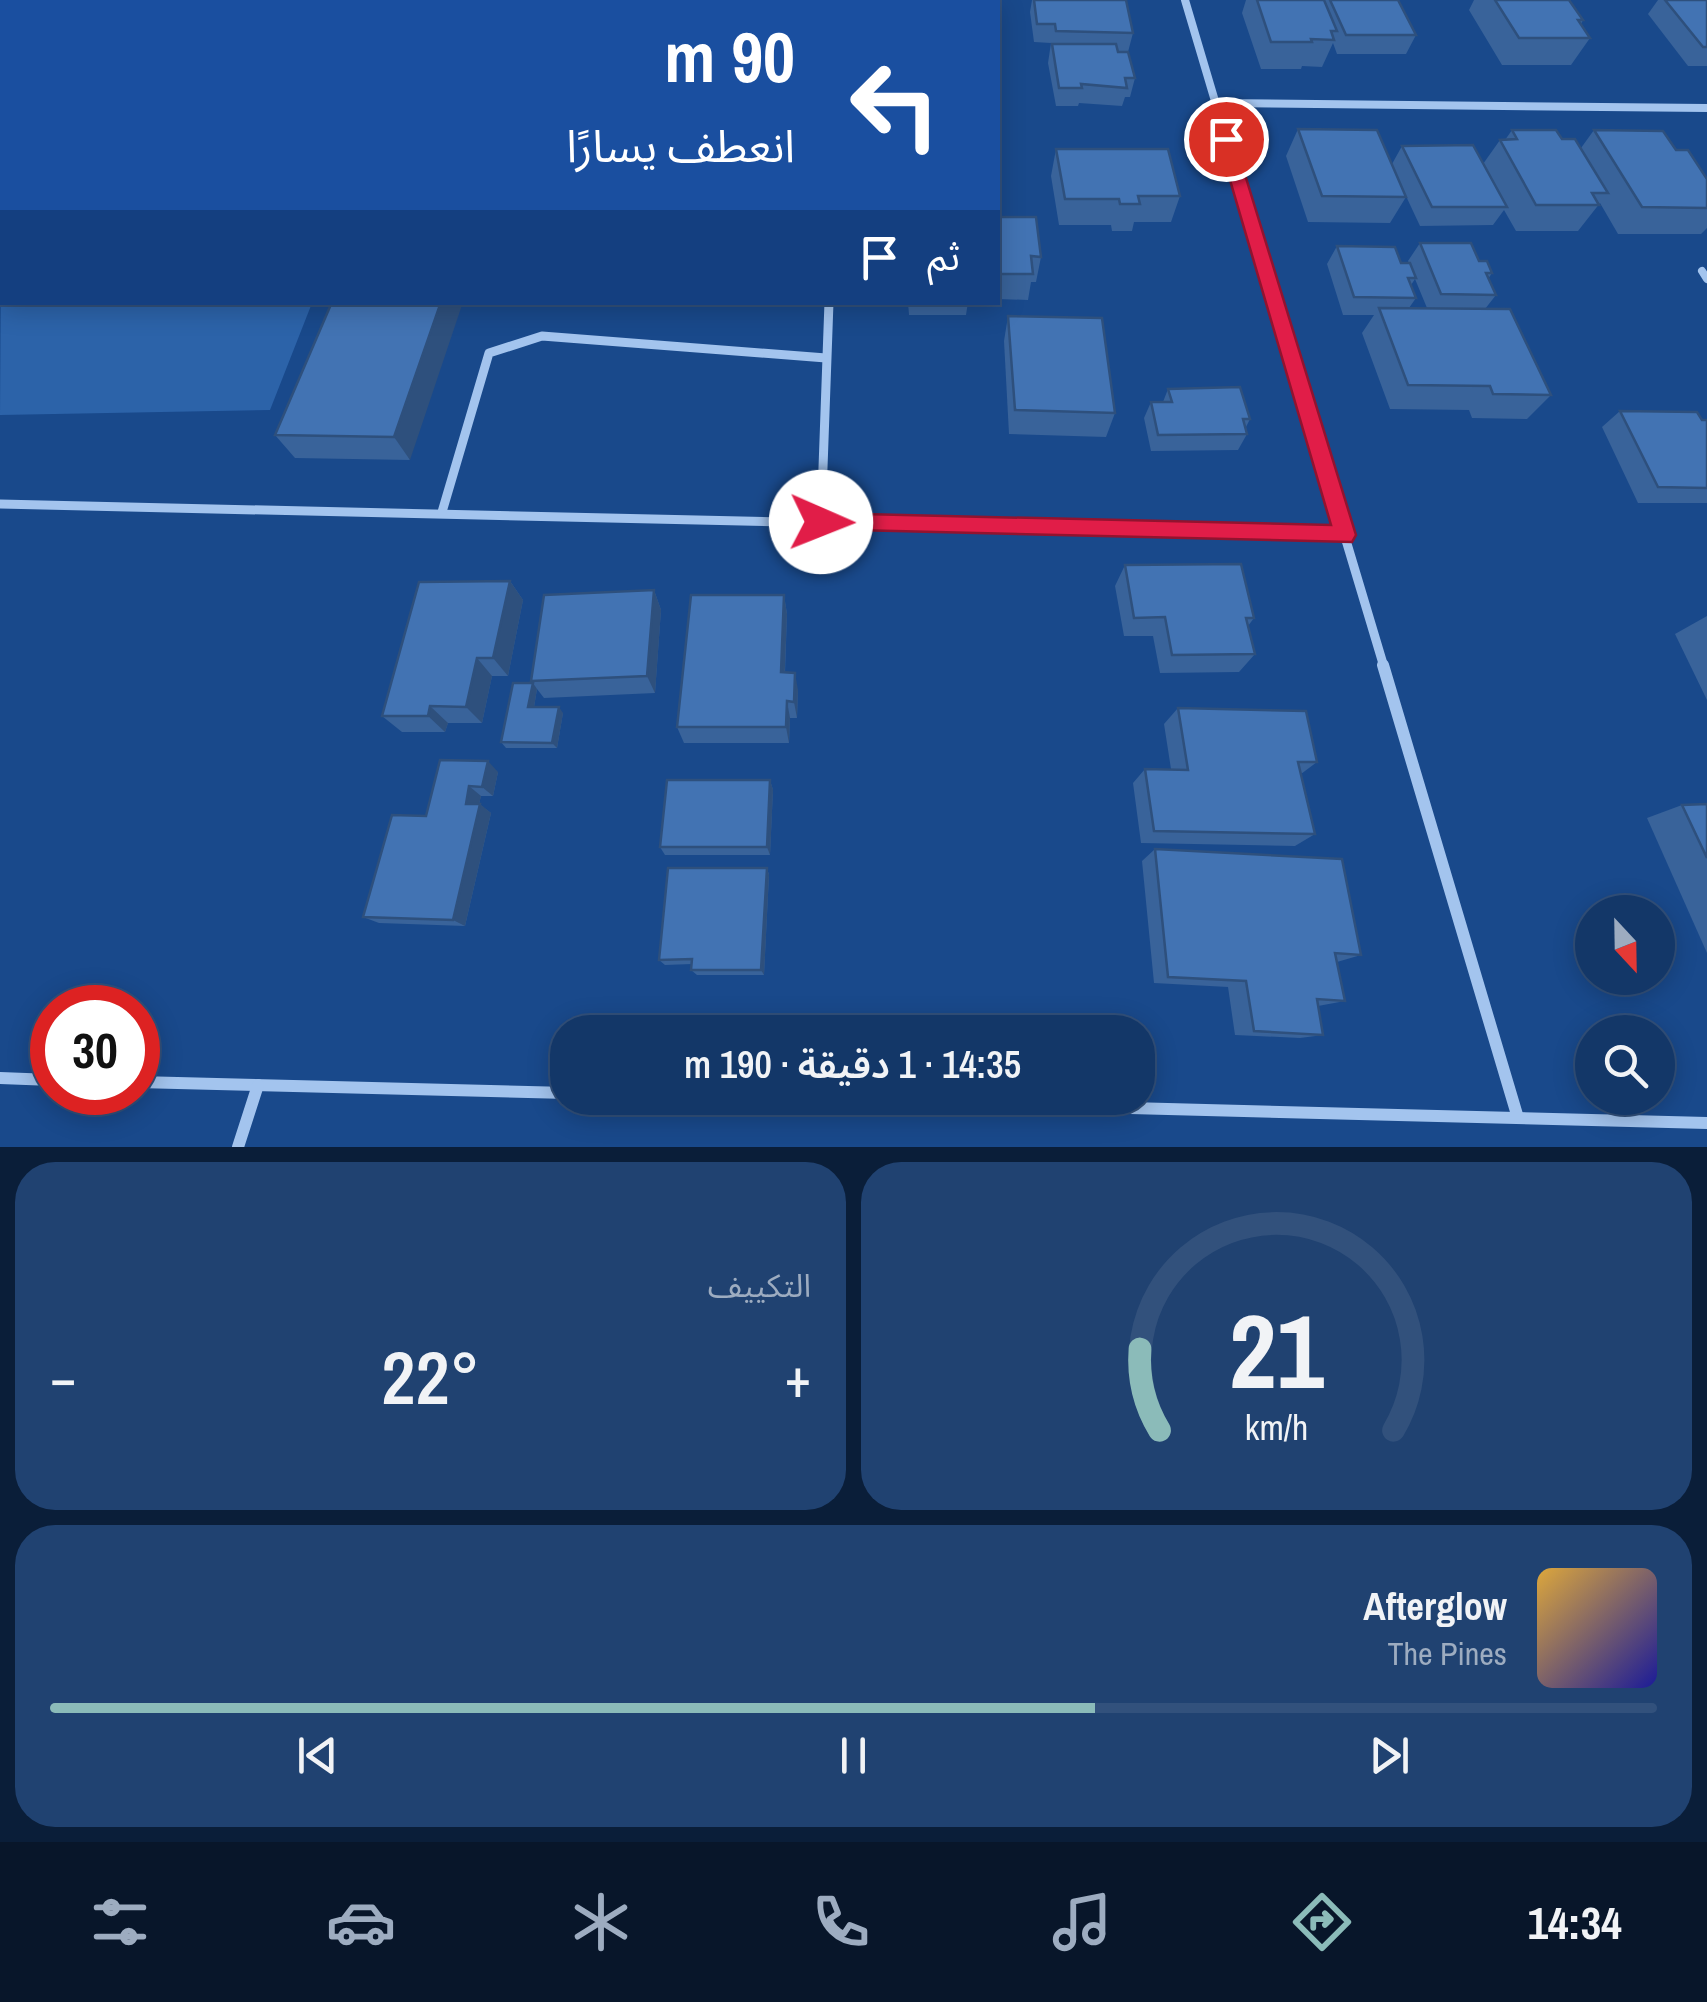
<!DOCTYPE html>
<html lang="ar">
<meta charset="utf-8">
<style>
body{margin:0;font-family:"Archivo Narrow","Noto Sans Arabic",sans-serif;background:#204271;color:#f1f3f6;direction:rtl;height:100vh;display:flex;flex-direction:column;font-size:38px;white-space:nowrap}
*{box-sizing:border-box;margin:0}
p{font-size:32px;color:#9dacc0}
.icon{flex:none;width:55px;height:55px;fill:none;stroke:currentColor;stroke-width:2;stroke-linecap:round;stroke-linejoin:round}
.map{position:relative;height:1147px;overflow:hidden;direction:ltr}
.panel{display:flex;flex-direction:column;gap:15px;padding:15px;background:#0a1e39;flex:1}
.panel>*{flex:none}
.guide{position:absolute;left:0px;top:0px;width:1000px;height:305px;box-shadow:0 5px 25px #0003,0 0 0 2px #32517c;direction:rtl;background:#1a4fa0;color:#fff;overflow:hidden}
.needle{width:65px;rotate:158deg}
.tools{position:absolute;left:1575px;top:895px;display:grid;gap:20px}
.tools a{display:grid;place-items:center;width:100px;height:100px;border-radius:50%;background:#133768;box-shadow:0 5px 25px #0003,0 0 0 2px #32517c;font-size:50px}
.speed{position:absolute;left:30px;top:985px;display:flex;gap:20px;font-size:50px;font-weight:700;text-align:center}
.speed>*{display:grid;place-content:center;width:130px;height:130px;border-radius:50%;background:#133768;box-shadow:0 5px 25px #0003,0 0 0 2px #32517c;line-height:1}
.speed .limit{border:15px solid #d22;background:#fff;color:#111}
.pin{position:absolute;display:grid;place-items:center;width:85px;height:85px;color:#fff;margin:-42px;border:5px solid #fff;border-radius:50%;box-shadow:0 2px 10px #0007}
.me{position:absolute;width:110px;margin:-55px;rotate:91deg;stroke-linejoin:round;filter:drop-shadow(0 0 8px #0008)}
.turn{display:flex;align-items:center;gap:35px;height:210px;padding:0 40px;font-size:45px}
.turn .icon{width:130px;height:130px;stroke-width:2.5}
.turn b{display:block;font-size:70px;line-height:85px}
.then{display:flex;align-items:center;height:95px;padding:0 40px;background:#0003;gap:20px;font-size:38px}
.big{font-size:75px;font-weight:600;line-height:1.1}
.panel .tile{flex:1;display:flex;flex-direction:column;justify-content:center;gap:15px;min-width:0;padding:0 35px;border-radius:40px;background:#204271}
.panel .dial{align-items:center;gap:0}
.dial svg{height:260px;overflow:visible;fill:none;stroke:#32517c;stroke-width:7;stroke-linecap:round;text-anchor:middle}
.dial text{fill:#f1f3f6;stroke:none}
.song{display:flex;align-items:center;gap:30px}
.cover{width:120px;height:120px;border-radius:15px;background:linear-gradient(135deg,hsl(40 70% 55%),hsl(240 70% 35%))}
.played{height:10px;border-radius:5px;background:linear-gradient(90deg,#8bbbb9 65%,#32517c 65%)}
.keys{display:flex;justify-content:space-around;direction:ltr}
.heat{display:flex;justify-content:space-between;align-items:center;font-size:55px;direction:ltr}
.panel .tiles{flex:1;display:grid;gap:15px;grid-template-columns:1fr 1fr}
.tile:last-child{grid-column:span 2}
.trip{position:absolute;left:550px;top:1015px;width:605px;height:100px;border-radius:40px;background:#133768;box-shadow:0 5px 25px #0003,0 0 0 2px #32517c;font-weight:600;line-height:100px;text-align:center;direction:rtl}
.tab-bar{display:flex;height:160px;justify-content:space-around;align-items:center;background:#08162a;color:#9dacc0}
.tab-bar .icon{width:70px;height:70px}
.tab-bar .on{color:#8bbbb9}
.tab-bar b{font-size:45px;color:#f1f3f6}
.map>svg:first-child{display:block}
</style>
<div class="map">
<svg width="1707" height="1147" viewBox="0 0 1707 1147">
<rect width="100%" height="100%" fill="#19498b"/>
<path fill="#2c63a9" d="M2,106V302L312,303L270,410L0,415Z"/>
<g fill="none" stroke-linecap="round" stroke-linejoin="round">
<g stroke="#a3c4ee" stroke-width="8">
<path d="M1185,0L1272,293"/>
<path d="M1215,103L1707,108"/>
<path d="M1702,271L1707,279"/>
</g>
<g stroke="#a3c4ee" stroke-width="9">
<path d="M1271,290L1384,667"/>
<path d="M0,504L1344,535"/>
<path d="M442,512L489,353L542,336L826,358"/>
<path d="M821,523L829,302"/>
</g>
<g stroke="#a3c4ee" stroke-width="12">
<path d="M1383,665L1518,1118"/>
<path d="M0,1078L52,1080"/>
<path d="M138,1082L568,1093"/>
<path d="M744,1098L1707,1123"/>
<path d="M238,1147L258,1085"/>
</g>
</g>
<g fill="#39639a" fill-rule="evenodd">
<path d="M0,0H66L64,2H2V63H0L2,66V81L0,85Z"/>
<path d="M1032,0H1126L1133,33L1128,52L1135,78L1130,97H1125L1122,106L1079,103L1078,106H1056L1048,63L1051,43L1034,42L1030,12Z"/>
<path d="M1246,0H1398L1416,35L1406,54H1337L1333,43L1322,67L1302,66L1301,69H1261L1242,13Z"/>
<path d="M1474,0H1569L1583,20L1581,24L1590,38L1571,65H1502L1469,10Z"/>
<path d="M1658,0H1707V66H1688L1648,14Z"/>
<path d="M1298,129L1392,164L1402,146L1483,164L1500,140H1505L1512,130L1562,139L1581,148L1594,130L1676,150L1707,179V228L1701,234H1618L1600,203L1578,231H1516L1504,210L1493,225L1420,226L1405,194L1406,197L1390,223L1308,222L1286,156Z"/>
<path d="M1056,149L1180,196L1171,222H1134L1132,231H1112L1111,225H1059L1051,176Z"/>
<path d="M998,217L1041,257L1036,282H1031L1028,300L998,299Z"/>
<path d="M1420,243L1479,261L1492,273L1488,279L1496,295L1485,309L1551,395L1527,419L1472,418L1469,410L1390,409L1362,333L1374,315H1343L1327,264L1337,246L1401,263H1409L1408,261ZM1415,279L1427,308H1409L1416,298L1411,285Z"/>
<path d="M332,302L410,460L295,458L275,435Z"/>
<path d="M908,302H968L966,315H909Z"/>
<path d="M1008,316L1115,413L1106,437L1009,434L1004,341Z"/>
<path d="M1168,389L1250,419L1246,427L1247,434L1238,450L1151,451L1144,418L1151,402H1163Z"/>
<path d="M1620,411L1707,420V503H1638L1602,427Z"/>
<path d="M1125,565L1254,618L1248,626L1255,654L1239,672L1160,673L1153,636H1124L1115,586Z"/>
<path d="M510,581L523,600L508,676H492L482,723H448L445,732H402L382,716Z"/>
<path d="M654,590L661,610L655,693L544,698L537,689L534,707L563,713L557,748H506L501,742L533,683L531,681Z"/>
<path d="M784,595L787,614L785,673L798,690L797,718H790L789,743H684L677,727Z"/>
<path d="M1707,616V700L1675,634Z"/>
<path d="M1178,708L1317,762L1301,774L1315,834L1295,846L1141,843L1133,783L1145,769H1171L1164,724Z"/>
<path d="M440,760L498,772L493,796H481L479,804L491,813L465,926L379,923L363,917L426,816Z"/>
<path d="M770,780L773,790L770,855H665L660,847Z"/>
<path d="M1707,804V953L1647,818L1682,805Z"/>
<path d="M1155,849L1361,955L1337,962L1345,1001L1318,1006L1323,1035L1300,1038L1235,1035L1228,987L1154,983L1142,861Z"/>
<path d="M767,868L769,875L764,975H697L691,970L692,964L665,965L659,960Z"/>
</g>
<g fill="#2e507d">
<path d="M48,0H66L64,2H50Z"/>
<path d="M0,63L2,66V81L0,85Z"/>
<path d="M441,302H463L410,460L394,437Z"/>
<path d="M510,581L523,600L508,676L493,658Z"/>
<path d="M654,590L661,610L655,693L647,676Z"/>
<path d="M784,595L787,614L784,690L781,672Z"/>
<path d="M477,658L492,676L482,723L466,707Z"/>
<path d="M795,673L798,690L797,718L794,702Z"/>
<path d="M533,683L537,689L533,713L528,707Z"/>
<path d="M787,701L790,718L789,743L786,727Z"/>
<path d="M430,706L448,723L445,732L428,716Z"/>
<path d="M559,707L563,713L557,748L552,743Z"/>
<path d="M488,761L498,772L493,796L482,787Z"/>
<path d="M770,780L773,790L770,855L767,847Z"/>
<path d="M469,786L481,796L477,813L466,804Z"/>
<path d="M480,804L491,813L465,926L453,920Z"/>
<path d="M767,868L769,875L764,975L761,970Z"/>
</g>
<g fill="#4273b3" stroke="#2e507d" stroke-width="2.5">
<path d="M530,0H544L546,2H520Z"/>
<path d="M604,0H669L671,2H594Z"/>
<path d="M1034,0H1126L1133,33L1056,31L1055,24H1037Z"/>
<path d="M1257,0H1324L1337,31H1331L1334,40L1311,39L1312,42H1271Z"/>
<path d="M1330,0H1398L1416,35H1346Z"/>
<path d="M1495,0H1569L1583,20H1578L1590,38H1519Z"/>
<path d="M1665,0H1707V47H1703Z"/>
<rect x="0" y="6" width="2" height="39"/>
<path d="M1052,44H1116L1118,52H1128L1135,78H1125L1127,88L1081,84L1082,88H1059Z"/>
<path d="M1298,129L1377,130L1406,197L1322,196Z"/>
<path d="M1512,130H1556L1562,139H1575L1608,193H1592L1599,205H1536L1500,140L1517,139Z"/>
<path d="M1594,130L1663,131L1676,150H1688L1707,179V208L1642,207Z"/>
<path d="M1473,145L1507,207H1432L1402,146Z"/>
<path d="M1056,149H1168L1180,196H1138L1140,204H1120L1119,199H1065Z"/>
<path d="M998,217H1036L1041,257L1031,256L1033,274H998Z"/>
<path d="M1420,243H1471L1479,261H1487L1492,273H1486L1496,295L1441,294Z"/>
<path d="M1337,246L1395,247L1401,263H1410L1416,278H1408L1416,298L1354,297Z"/>
<path d="M332,302H441L394,437L275,435Z"/>
<path d="M1379,308L1510,309L1551,395L1493,394L1490,386L1408,385Z"/>
<path d="M1008,316L1102,318L1115,413L1015,410Z"/>
<path d="M1240,387L1250,419H1243L1247,434L1158,435L1151,402H1172L1168,389Z"/>
<path d="M1620,411L1697,412L1702,420H1707V488L1658,487Z"/>
<path d="M1241,564L1254,618H1246L1255,654L1172,655L1165,617L1134,618L1125,565Z"/>
<path d="M510,581L493,658H477L466,707L430,706L428,716H382L419,582Z"/>
<path d="M654,590L647,676L531,681L544,595Z"/>
<path d="M691,595H784L781,672L795,673L794,702L787,701L786,727H677Z"/>
<path d="M513,683H533L528,707H559L552,743L501,742Z"/>
<path d="M1178,708L1306,711L1317,762H1298L1315,834L1154,831L1145,769L1188,770Z"/>
<path d="M440,760L488,761L482,787L469,786L466,804H480L453,920L363,917L392,815L426,816Z"/>
<path d="M667,780H770L767,847H660Z"/>
<path d="M1707,804V858L1682,805Z"/>
<path d="M1155,849L1342,859L1361,955L1335,953L1345,1001L1317,999L1323,1035L1254,1031L1246,981L1168,977Z"/>
<path d="M668,868H767L761,970H691L692,959L659,960Z"/>
</g>
<path fill="#e11d48" stroke="#92132f" stroke-width="2.5" d="M1226,134L1234,139L1356,535L1352,542L813,529L810,522L821,513L1331,525L1218,139Z"/>
</svg>
<div class="tools">
<a><svg class="needle" viewBox="-14 -14 28 28"><path d="M0-13l5 13h-10z" fill="#e53935"/><path d="M0 13l5-13h-10z" fill="#9dacc0"/></svg></a>
<a><svg class="icon" aria-label="search" viewBox="0 0 24 24"><circle cx="10" cy="10" r="6"/><path d="M15 15l6 6"/></svg></a>
</div>
<div class="speed"><div class="limit">30</div></div>
<div class="pin" style="left:1226px;top:139px;background:#d93025"><svg class="icon" aria-label="arrive" viewBox="0 0 24 24"><path d="M6 21V4h12l-3 4 3 4H6"/></svg></div>
<svg class="me" style="left:821px;top:522px" viewBox="-20 -20 40 40"><circle r="19" fill="#fff"/><path d="M0-13L10 11 0 6-10 11z" fill="#e11d48"/></svg>
<div class="trip">14:35 · 1 دقيقة · 190 m</div>
<div class="guide">
<div class="turn"><svg class="icon" aria-label="left" viewBox="0 0 24 24"><path d="M17 20v-9H6M10 6l-5 5 5 5"/></svg><div><b>90 m</b>انعطف يسارًا</div></div>
<div class="then">ثم<svg class="icon" aria-label="arrive" viewBox="0 0 24 24"><path d="M6 21V4h12l-3 4 3 4H6"/></svg></div>
</div>
</div>
<section class="panel">
<div class="tiles">
<div class="tile dial"><svg viewBox="0 0 100 80">
<path d="M14 69A42 42 0 1 1 86 69"/>
<path d="M14 69A42 42 0 0 1 8 44" stroke="#8bbbb9"/>
<text x="50" y="56" font-size="32" font-weight="700">21</text>
<text x="50" y="72" font-size="11">km/h</text>
</svg></div>
<div class="tile"><p>التكييف</p>
<div class="heat"><a>−</a><b class="big">22°</b><a>+</a></div>
</div>
<div class="tile">
<div class="song"><i class="cover"></i><div><b>Afterglow</b><p>The Pines</p></div></div>
<div class="played"></div>
<div class="keys"><svg class="icon" aria-label="previous" viewBox="0 0 24 24"><path d="M18 5L8 12l10 7zM5 5v14"/></svg><svg class="icon" aria-label="pause" viewBox="0 0 24 24"><path d="M8 5v14M16 5v14"/></svg><svg class="icon" aria-label="next" viewBox="0 0 24 24"><path d="M6 5l10 7-10 7zM19 5v14"/></svg></div>
</div>
</div>
</section>
<nav class="tab-bar">
<b>14:34</b>
<svg class="icon on" aria-label="directions" viewBox="0 0 24 24"><path d="M12 3l9 9-9 9-9-9zM9 14v-3h6M13 9l2 2-2 2"/></svg>
<svg class="icon" aria-label="music" viewBox="0 0 24 24"><path d="M9 18V5l10-2v13"/><circle cx="6" cy="18" r="3"/><circle cx="16" cy="16" r="3"/></svg>
<svg class="icon" aria-label="phone" viewBox="0 0 24 24"><path d="M5 4h4l2 5-3 2q2 4 5 5l2-3 5 2v4C11 20 4 13 5 4z"/></svg>
<svg class="icon" aria-label="climate" viewBox="0 0 24 24"><path d="M12 3v18M4 7l16 10M4 17L20 7"/></svg>
<svg class="icon" aria-label="car" viewBox="0 0 24 24"><path d="M5 17H2v-5l4-1 3-4h7l3 4 3 1v5h-3M9 17h6M6 11h13"/><circle cx="7" cy="17" r="2"/><circle cx="17" cy="17" r="2"/></svg>
<svg class="icon" aria-label="filters" viewBox="0 0 24 24"><path d="M4 7h16M4 17h16"/><circle cx="9" cy="7" r="2"/><circle cx="15" cy="17" r="2"/></svg>
</nav>
